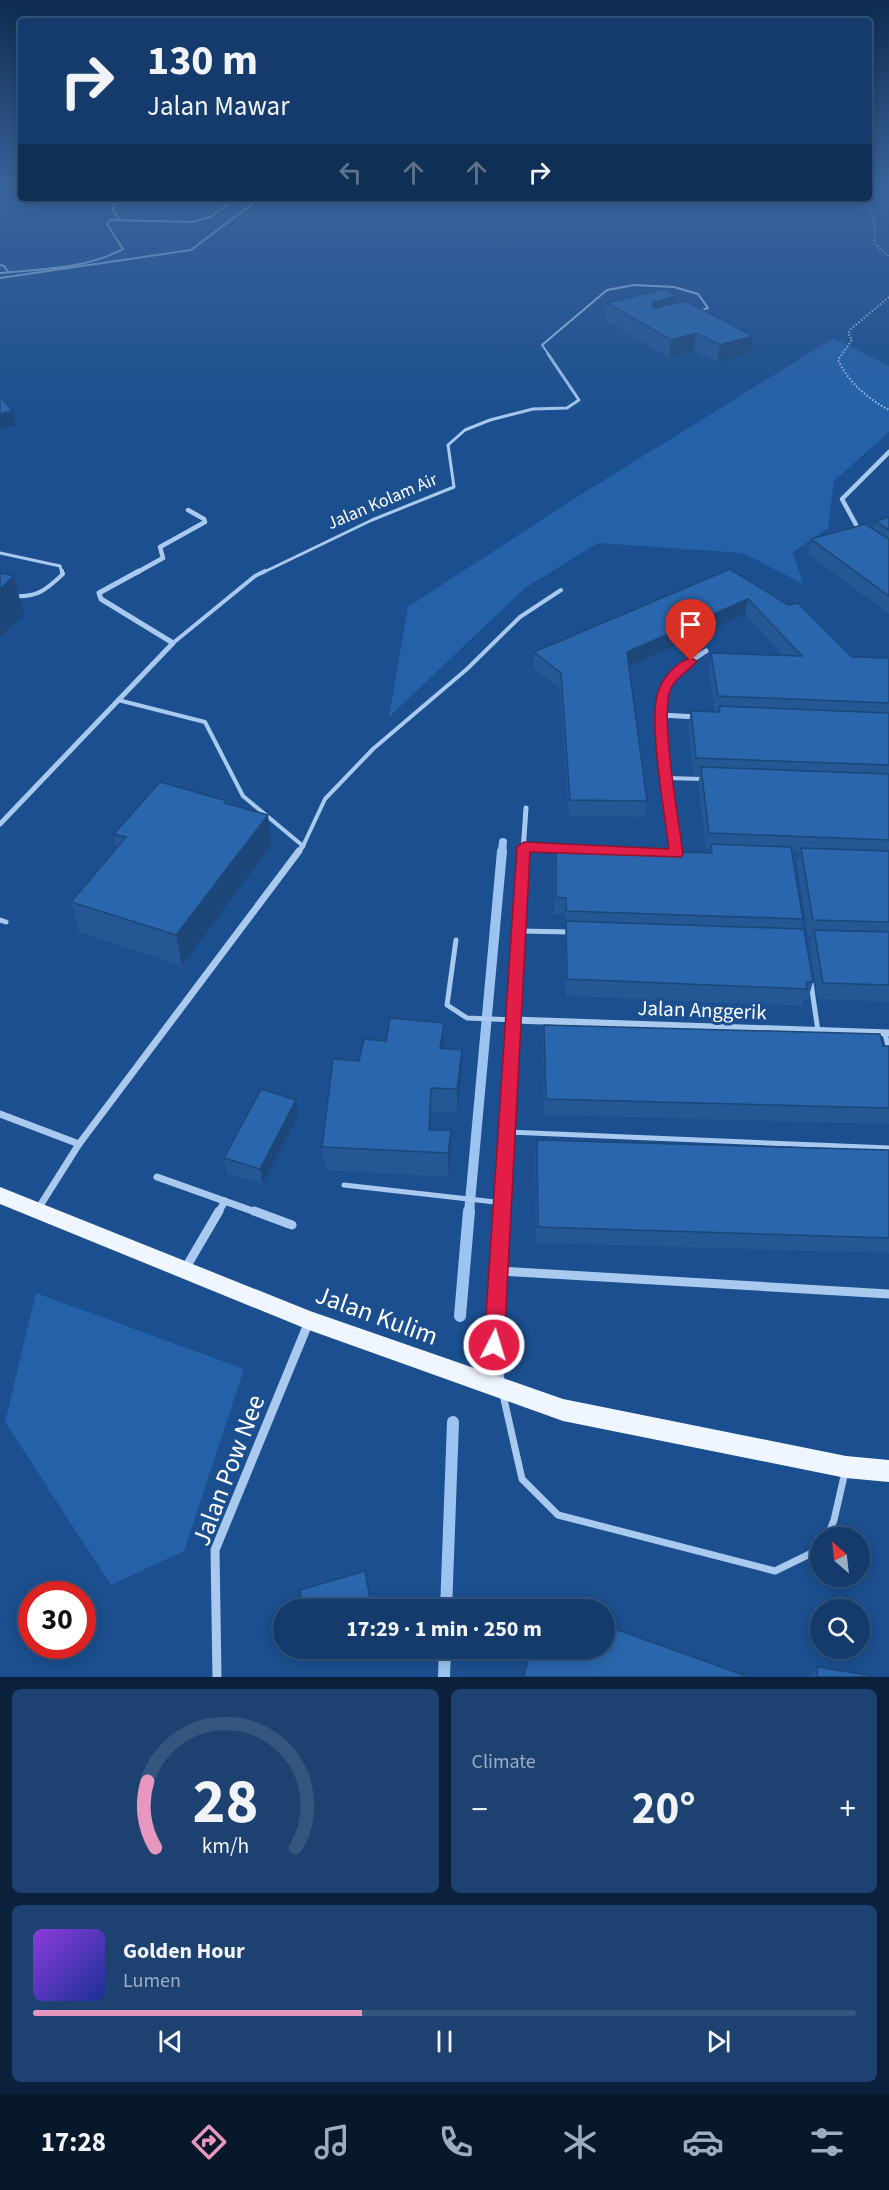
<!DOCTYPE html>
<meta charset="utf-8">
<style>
body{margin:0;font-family:"Source Sans 3",sans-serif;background:#1d4271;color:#f1f3f6;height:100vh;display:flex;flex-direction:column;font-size:22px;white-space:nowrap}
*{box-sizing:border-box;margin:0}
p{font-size:20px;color:#9dadc1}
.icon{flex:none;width:33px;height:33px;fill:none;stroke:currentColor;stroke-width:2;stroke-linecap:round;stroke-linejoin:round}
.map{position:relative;height:1677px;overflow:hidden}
.side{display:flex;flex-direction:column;gap:12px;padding:12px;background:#0b203b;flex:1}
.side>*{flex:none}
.banner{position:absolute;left:18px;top:18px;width:854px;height:183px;border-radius:6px;box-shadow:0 3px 15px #0003,0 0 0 2px #33557e;background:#143b6b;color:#f1f3f6;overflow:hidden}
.needle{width:39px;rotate:332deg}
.fabs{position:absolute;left:810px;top:1527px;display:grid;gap:12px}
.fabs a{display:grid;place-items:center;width:60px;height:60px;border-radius:50%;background:#143b6b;box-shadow:0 3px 15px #0003,0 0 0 2px #33557e;font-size:30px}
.speed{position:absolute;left:18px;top:1581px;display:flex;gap:12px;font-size:30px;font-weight:700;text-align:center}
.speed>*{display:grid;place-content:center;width:78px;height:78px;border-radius:50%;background:#143b6b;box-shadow:0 3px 15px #0003,0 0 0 2px #33557e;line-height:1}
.speed .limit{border:9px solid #d22;background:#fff;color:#111}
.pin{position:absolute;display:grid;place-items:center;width:51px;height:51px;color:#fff;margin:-62px -26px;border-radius:50% 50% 50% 0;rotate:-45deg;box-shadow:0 0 6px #0007}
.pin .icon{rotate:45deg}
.me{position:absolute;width:66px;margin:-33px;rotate:5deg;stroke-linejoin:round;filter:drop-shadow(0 0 4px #0008)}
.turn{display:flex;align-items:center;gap:21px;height:126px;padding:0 30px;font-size:27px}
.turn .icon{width:78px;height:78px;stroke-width:2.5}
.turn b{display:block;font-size:42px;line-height:51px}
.lanes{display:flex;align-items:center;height:57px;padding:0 30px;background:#0003;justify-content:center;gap:30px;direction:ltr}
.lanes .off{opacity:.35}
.big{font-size:45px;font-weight:700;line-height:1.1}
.side .widget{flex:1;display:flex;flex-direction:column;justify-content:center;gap:9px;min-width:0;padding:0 21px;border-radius:9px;background:#1d4271}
.side .dial{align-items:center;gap:0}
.dial svg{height:156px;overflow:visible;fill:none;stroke:#33557e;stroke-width:7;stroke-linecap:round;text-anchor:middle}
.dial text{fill:#f1f3f6;stroke:none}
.song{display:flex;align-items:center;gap:18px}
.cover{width:72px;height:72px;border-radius:9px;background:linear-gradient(135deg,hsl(270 70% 55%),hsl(230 70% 35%))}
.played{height:6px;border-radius:3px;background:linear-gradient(90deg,#e797bd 40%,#33557e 40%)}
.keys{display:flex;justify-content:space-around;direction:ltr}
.heat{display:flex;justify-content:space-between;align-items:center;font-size:33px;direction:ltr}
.side .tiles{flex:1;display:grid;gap:12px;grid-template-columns:1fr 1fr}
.widget:last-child{grid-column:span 2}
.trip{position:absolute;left:273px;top:1599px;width:342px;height:60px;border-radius:30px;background:#143b6b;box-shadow:0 3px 15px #0003,0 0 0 2px #33557e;font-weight:700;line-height:60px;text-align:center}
.tab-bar{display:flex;height:96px;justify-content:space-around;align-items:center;background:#08182b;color:#9dadc1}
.tab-bar .icon{width:42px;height:42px}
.tab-bar .selected{color:#e797bd}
.tab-bar b{font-size:27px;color:#f1f3f6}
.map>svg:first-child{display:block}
</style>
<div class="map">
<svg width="889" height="1677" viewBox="0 0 889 1677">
<rect width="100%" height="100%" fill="#1b4f8f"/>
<g fill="#2461a8">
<path d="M834,338L889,366V432L834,481L828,528L793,552L803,584L743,553L598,543L525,588L389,717L408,607L572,500Z"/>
<path d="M36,1293L244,1369L184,1551L111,1585L5,1422Z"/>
</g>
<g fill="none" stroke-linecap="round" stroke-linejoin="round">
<path stroke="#9cc4f0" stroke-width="8" d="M502,852L503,842"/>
<path stroke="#9cc4f0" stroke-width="10" d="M469,1213L502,851"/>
<g stroke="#9cc4f0" stroke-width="12">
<path d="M460,1316L469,1211"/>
<path d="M446,1610L453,1422"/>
<path d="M444,1677L445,1648"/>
</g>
<g stroke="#a9c9ee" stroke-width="2" stroke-dasharray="1.5 2" stroke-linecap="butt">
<path d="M866,198L864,204C877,216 875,227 874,243L889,257"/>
<path d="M889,297L852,328L848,333L852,340L838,360C849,383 867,398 889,410"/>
</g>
<g stroke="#a9c9ee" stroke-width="2">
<path d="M119,219L113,210V205L123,198"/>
<path d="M0,265L4,266L8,272"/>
<path d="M0,273C41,269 86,269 123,249L107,224L110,220L192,222L210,217L237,198"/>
<path d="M0,278L191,250L260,198"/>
<path d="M549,355L542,345L607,290L634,285L674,287L698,294L708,308L698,311"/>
</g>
<g stroke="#a9c9ee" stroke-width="3">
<path d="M0,553L60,566L62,573"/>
<path d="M262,573L372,520L454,487L448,445L465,430L490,420L533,409L567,408L579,400L548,354"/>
</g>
<g stroke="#a9c9ee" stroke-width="4">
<path d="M14,596C37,598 47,589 63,574L62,571"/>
<path d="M173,643L255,576L265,571"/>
<path d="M118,700L205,722L243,796L303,846L325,799L373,749L467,669L520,617L561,590"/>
<path d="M667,778L703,779"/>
</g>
<g stroke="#a9c9ee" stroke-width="5">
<path d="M0,920L6,922"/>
<path d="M519,931L570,932"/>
<path d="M456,940L447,1005L467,1018L514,1020"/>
<path d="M811,983L818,1031"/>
<path d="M885,1033L889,1051"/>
<path d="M507,1132L889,1148"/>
<path d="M344,1185L504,1203"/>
</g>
<g stroke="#a9c9ee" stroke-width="7">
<path d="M503,1395L522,1479L558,1515L775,1571L820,1549"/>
<path d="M827,1538L834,1520L845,1472"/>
</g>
<g stroke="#a9c9ee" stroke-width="4.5">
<path d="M860,532L842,499L889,452"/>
<path d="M136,573L163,558L160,547L205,522L204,519L188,510"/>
</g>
<g stroke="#a9c9ee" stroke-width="5">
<path d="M660,715L698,717"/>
<path d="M0,824L173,643L101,599L99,593L139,571"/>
<path d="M523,847L562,849"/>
<path d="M298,852L303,846"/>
<path d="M523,852L526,808"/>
<path d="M676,852C671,815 652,720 665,688C672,671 692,660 706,651"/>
</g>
<g stroke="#a9c9ee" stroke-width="7">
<path d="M676,851V854"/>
<path d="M514,1020L889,1033"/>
<path d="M0,1114L79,1144"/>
<path d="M157,1177L258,1213"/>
<path d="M38,1209L79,1144L299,851"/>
<path d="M218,1213L225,1201"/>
<path d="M502,1213L523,851"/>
</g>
<g stroke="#a9c9ee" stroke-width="9">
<path d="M254,1211L292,1225"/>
<path d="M185,1269L219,1211"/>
<path d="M500,1271L889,1294"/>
<path d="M501,1385L494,1345L502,1211"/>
<path d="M217,1677L215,1550L308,1324"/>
</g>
<path fill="#f0f6ff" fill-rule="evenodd" d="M0,1187L310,1311L563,1399L846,1456L889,1460V1482L846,1478L563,1421L309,1330L0,1204Z"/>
</g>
<g fill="#245895">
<path d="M607,303H676L750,353L717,363L694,350L669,357L605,320Z"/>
<path d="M889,517V614L808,554L811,539L874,529L876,521Z"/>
<path d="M730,569L852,657L889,658V1002L818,999L810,946L812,936H808L797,864L800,853L792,852L803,919L800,929L813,982L808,999L804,998L802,1006L566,996L565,938L566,928H565V914H554V864L556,848L709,853L710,849H706L698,783L700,775H694L688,727L691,711L715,712L709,669L711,653L783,655L745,614L629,666L647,801L645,817L569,816L560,689L533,668L534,652Z"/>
<path d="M227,801V803L268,815L271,846L182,966L79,932L71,902L117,848L114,834Z"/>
<path d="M444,1023V1049L462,1050V1074L457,1113L431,1112L430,1130H451V1154L448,1177L325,1170L322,1147L359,1061L386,1041Z"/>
<path d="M544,1025L889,1046V1124L544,1115L543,1041Z"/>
<path d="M298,1116L263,1184L227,1174L224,1158Z"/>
<path d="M537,1140L889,1150V1253L536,1243L535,1156Z"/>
<path d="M817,1667L873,1677H810Z"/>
</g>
<g fill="#1d4779">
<path d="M677,296L675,313L653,319L652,306L654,302Z"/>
<path d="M696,333L694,350L669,357L671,340Z"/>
<path d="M753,336L750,353L717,363L720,345Z"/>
<path d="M13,411L16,425L0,429V414Z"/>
<path d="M14,576L24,615L0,637V589Z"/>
<path d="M748,599L745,614L625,668L627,652Z"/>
<path d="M268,815L271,846L182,966L176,935Z"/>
<path d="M444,1023V1047L440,1072V1048Z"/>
<path d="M462,1050V1074L457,1113V1089Z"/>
<path d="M431,1088V1112L430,1153L429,1130Z"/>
<path d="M296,1100L298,1116L263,1184L260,1169Z"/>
<path d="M451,1130V1154L448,1177V1153Z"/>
</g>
<g fill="#2a66ad" stroke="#1d4779" stroke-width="1.5">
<path d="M664,289L677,296L654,302L652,306L654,308L686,301L753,336L720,345L696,333L671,340L607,303Z"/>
<path d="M0,397L13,411L0,414Z"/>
<path d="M889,517V530L876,521Z"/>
<path d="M865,524L889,539V596L811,539Z"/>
<path d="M730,569L788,605L798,603L852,657L889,658V703L718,696L711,653L802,656L748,599L627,652L647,801L570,800L561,673L534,652Z"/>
<path d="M0,573L14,576L0,589Z"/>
<path d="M719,706L889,713V765L696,758L691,711L720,712Z"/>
<path d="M701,767L889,774V840L709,833Z"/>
<path d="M160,782L227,801L225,803L268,815L176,935L71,902L126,837L114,834Z"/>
<path d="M711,844L791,847L803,919L566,911V898L556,897V848L712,853Z"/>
<path d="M801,848L889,851V922L813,920Z"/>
<path d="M566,921L804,929L813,982H806L807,989L567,979Z"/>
<path d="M814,930L889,932V985L823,983Z"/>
<path d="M390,1018L444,1023L440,1048L462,1050L457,1089L431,1088L429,1130H451L448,1153L322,1147L333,1059L359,1061L364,1039L386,1041Z"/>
<path d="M544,1025L880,1034L883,1046H889V1108L546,1099Z"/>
<path d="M261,1089L296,1100L260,1169L224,1158Z"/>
<path d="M537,1140L889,1150V1238L538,1227Z"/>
<path d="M365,1571L372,1610H303L300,1590Z"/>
<path d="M543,1602L563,1610H541Z"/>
<path d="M604,1625L749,1677H524L531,1648H604Z"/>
<path d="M817,1667L873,1676V1677H817Z"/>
</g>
<linearGradient id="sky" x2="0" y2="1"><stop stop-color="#0f2b4f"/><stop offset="0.44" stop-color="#39639b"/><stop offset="1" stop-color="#39639b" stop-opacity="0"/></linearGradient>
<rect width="889" height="421" fill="url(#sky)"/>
<path fill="#e11d48" stroke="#92132f" stroke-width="1.5" d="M691,658L697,661C689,671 677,676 671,688C659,713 679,821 683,854L681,857L530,852L504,1345L501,1352L494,1355L487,1352L484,1345L517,847L524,842L669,849C665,815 647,716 659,689C664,676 678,661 691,658Z"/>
<g text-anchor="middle" stroke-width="6" stroke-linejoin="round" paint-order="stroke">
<g font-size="18" fill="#fff" stroke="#1b4f8f">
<text transform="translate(382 501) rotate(-23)" y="6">Jalan Kolam Air</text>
</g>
<g font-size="21" fill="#fff" stroke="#1b4f8f">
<text transform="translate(702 1010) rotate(2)" y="7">Jalan Anggerik</text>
</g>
<g font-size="26" fill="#fff" stroke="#1b4f8f">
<text transform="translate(377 1315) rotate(20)" y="9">Jalan Kulim</text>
<text transform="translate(228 1470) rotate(-69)" y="9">Jalan Pow Nee</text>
</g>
</g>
</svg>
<div class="fabs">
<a><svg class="needle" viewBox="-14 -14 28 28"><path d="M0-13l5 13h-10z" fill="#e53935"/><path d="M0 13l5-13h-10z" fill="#9dadc1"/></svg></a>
<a><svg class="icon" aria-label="search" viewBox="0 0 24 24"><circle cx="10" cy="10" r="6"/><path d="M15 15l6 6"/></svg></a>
</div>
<div class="speed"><div class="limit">30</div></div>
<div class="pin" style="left:691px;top:661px;background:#d93025"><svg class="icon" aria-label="arrive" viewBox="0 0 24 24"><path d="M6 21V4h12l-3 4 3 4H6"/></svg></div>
<svg class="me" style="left:494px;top:1345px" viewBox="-20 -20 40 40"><circle r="17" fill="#e11d48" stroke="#fff" stroke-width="3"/><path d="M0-11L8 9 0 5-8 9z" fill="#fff"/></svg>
<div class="trip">17:29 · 1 min · 250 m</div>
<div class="banner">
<div class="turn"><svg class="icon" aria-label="right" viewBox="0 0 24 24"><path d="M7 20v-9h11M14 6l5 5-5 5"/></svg><div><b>130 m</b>Jalan Mawar</div></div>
<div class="lanes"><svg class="icon off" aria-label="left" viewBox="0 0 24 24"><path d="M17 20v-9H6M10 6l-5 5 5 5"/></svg><svg class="icon off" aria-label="ahead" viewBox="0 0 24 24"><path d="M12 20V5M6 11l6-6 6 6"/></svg><svg class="icon off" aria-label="ahead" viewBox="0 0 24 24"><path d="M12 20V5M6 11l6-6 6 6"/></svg><svg class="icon" aria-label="right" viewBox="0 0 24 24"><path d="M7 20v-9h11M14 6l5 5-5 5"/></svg></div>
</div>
</div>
<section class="side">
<div class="tiles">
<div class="widget dial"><svg viewBox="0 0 100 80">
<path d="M14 69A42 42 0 1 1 86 69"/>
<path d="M14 69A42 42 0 0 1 10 35" stroke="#e797bd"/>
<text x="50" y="56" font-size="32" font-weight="700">28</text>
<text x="50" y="72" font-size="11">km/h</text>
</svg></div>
<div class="widget"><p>Climate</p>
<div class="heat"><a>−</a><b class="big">20°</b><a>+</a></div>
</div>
<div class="widget">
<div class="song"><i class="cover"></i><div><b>Golden Hour</b><p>Lumen</p></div></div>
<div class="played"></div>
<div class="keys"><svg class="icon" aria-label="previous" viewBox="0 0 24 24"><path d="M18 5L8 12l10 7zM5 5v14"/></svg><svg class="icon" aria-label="pause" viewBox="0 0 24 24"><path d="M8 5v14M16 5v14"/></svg><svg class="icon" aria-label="next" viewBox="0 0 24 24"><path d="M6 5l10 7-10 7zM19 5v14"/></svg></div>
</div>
</div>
</section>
<nav class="tab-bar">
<b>17:28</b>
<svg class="icon selected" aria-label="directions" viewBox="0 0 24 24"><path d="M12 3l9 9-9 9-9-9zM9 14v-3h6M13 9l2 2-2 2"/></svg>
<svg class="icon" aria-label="music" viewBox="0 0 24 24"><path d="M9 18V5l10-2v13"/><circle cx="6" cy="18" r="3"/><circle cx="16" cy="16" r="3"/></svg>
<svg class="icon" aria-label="phone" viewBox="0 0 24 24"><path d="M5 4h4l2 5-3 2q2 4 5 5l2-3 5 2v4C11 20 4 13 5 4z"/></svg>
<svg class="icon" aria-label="climate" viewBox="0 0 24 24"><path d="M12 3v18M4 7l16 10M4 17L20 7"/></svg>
<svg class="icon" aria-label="car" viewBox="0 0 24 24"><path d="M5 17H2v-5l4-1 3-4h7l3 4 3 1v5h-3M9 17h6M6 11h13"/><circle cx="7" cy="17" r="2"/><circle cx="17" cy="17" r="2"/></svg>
<svg class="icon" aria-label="filters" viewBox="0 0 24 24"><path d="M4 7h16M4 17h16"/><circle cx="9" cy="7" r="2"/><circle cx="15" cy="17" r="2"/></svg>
</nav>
